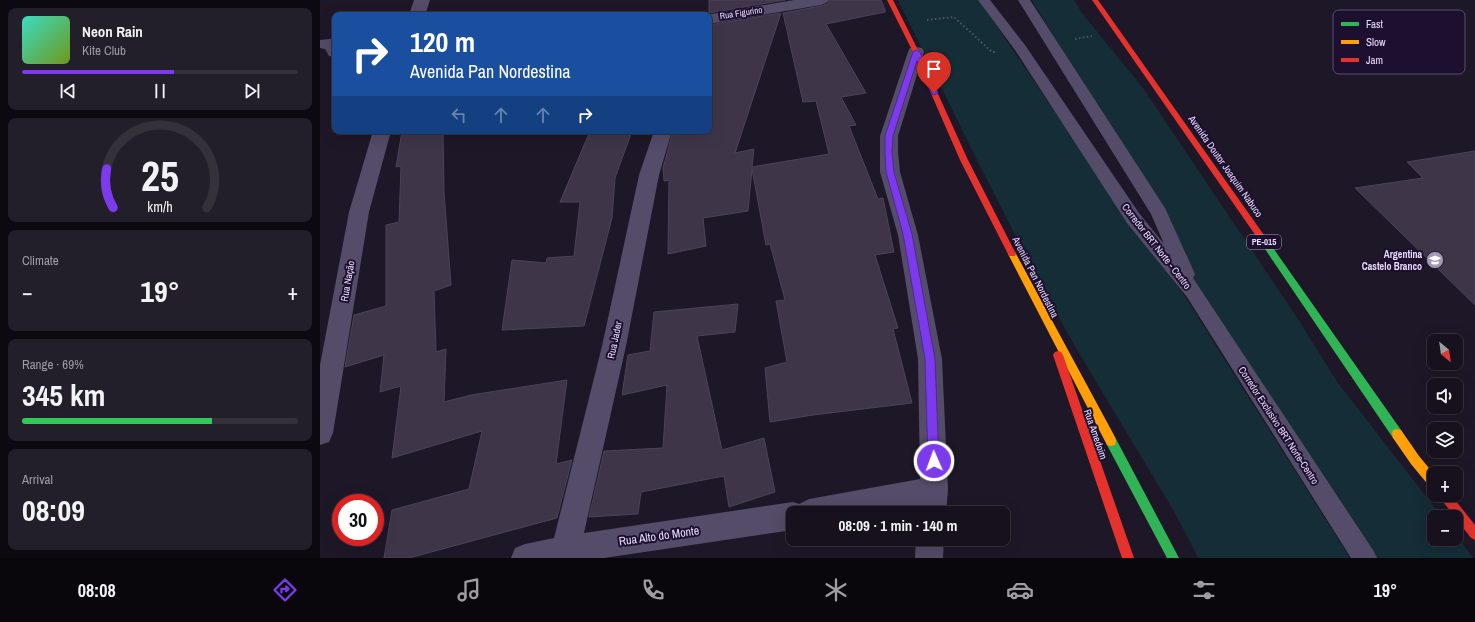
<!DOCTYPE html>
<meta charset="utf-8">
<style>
body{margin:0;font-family:"Archivo Narrow",sans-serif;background:#231f2a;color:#f1f3f6;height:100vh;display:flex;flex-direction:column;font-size:15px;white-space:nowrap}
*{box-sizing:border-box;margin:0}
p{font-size:13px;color:#9e9da4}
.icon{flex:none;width:22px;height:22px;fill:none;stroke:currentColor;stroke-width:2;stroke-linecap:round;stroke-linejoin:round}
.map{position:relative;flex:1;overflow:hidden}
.side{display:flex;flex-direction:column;gap:8px;padding:8px;background:#0c0910;width:320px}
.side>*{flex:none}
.top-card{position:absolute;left:12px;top:12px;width:380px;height:122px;border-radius:8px;box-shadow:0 4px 16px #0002,0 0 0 1px #35313b;background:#1a4fa0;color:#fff;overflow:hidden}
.needle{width:26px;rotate:151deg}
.tools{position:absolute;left:1107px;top:334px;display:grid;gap:8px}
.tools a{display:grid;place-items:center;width:36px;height:36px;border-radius:8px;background:#16111d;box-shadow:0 4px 16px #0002,0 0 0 1px #35313b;font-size:20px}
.speed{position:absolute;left:12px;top:494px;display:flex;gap:8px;font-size:20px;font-weight:700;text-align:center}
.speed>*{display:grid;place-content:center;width:52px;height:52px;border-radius:50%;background:#16111d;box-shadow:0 4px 16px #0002,0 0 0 1px #35313b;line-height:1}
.speed .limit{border:6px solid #d22;background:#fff;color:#111}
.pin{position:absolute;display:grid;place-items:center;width:34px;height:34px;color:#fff;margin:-41px -17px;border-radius:50% 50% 50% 0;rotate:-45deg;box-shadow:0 0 4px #0007}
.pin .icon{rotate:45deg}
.me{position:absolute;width:44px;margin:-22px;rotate:358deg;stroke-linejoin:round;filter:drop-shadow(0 0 3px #0008)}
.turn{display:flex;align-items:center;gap:14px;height:84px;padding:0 12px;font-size:18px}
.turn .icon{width:52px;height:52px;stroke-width:2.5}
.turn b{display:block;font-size:28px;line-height:34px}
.lanes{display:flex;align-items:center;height:38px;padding:0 12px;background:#0003;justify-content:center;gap:20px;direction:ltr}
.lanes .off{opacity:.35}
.big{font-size:30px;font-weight:800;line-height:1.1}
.side .tile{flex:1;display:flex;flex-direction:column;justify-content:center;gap:6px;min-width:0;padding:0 14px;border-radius:8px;background:#231f2a}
.side .dial{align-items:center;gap:0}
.dial svg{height:104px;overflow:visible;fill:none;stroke:#35313b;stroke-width:7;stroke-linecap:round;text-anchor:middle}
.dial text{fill:#f1f3f6;stroke:none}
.song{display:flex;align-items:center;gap:12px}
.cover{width:48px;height:48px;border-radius:6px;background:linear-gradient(135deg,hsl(170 70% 55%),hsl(80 70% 35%))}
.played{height:4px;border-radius:2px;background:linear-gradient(90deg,#7c3aed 55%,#35313b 55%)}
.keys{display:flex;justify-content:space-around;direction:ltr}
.heat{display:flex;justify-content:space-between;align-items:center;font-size:22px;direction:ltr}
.charge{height:6px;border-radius:3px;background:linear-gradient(90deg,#34c759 69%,#35313b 0)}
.trip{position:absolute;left:466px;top:506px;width:224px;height:40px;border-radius:8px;background:#16111d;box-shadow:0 4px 16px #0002,0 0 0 1px #35313b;font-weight:800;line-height:40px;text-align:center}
.tabs{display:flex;height:64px;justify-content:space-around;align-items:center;background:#09070c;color:#9e9da4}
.tabs .icon{width:28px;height:28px}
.tabs .on{color:#7c3aed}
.tabs b{font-size:18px;color:#f1f3f6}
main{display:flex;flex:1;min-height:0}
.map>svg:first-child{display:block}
</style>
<main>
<section class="side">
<div class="tile">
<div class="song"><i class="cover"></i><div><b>Neon Rain</b><p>Kite Club</p></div></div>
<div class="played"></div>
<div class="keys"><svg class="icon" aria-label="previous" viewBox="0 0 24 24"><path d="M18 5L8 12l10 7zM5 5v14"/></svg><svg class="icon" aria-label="pause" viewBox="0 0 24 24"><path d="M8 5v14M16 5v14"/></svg><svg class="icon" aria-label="next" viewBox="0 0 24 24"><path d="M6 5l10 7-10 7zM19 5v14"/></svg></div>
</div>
<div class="tile dial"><svg viewBox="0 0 100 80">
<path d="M14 69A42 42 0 1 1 86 69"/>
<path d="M14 69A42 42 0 0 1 9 39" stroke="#7c3aed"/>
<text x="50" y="56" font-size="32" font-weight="700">25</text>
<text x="50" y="72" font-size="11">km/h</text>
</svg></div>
<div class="tile"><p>Climate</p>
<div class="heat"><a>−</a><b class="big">19°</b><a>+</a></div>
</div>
<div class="tile"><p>Range · 69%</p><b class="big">345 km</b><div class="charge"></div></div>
<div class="tile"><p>Arrival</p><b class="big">08:09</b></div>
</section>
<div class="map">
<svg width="1155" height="558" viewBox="0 0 1155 558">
<rect width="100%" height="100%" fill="#1e1727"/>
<g fill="#142d36">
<path d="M578,0H659L781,180L864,295L1030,558H878L855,513L757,350L716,276L655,156Z"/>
<path d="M712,0H754L762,13L823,88L976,316L1018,383L1122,517H1114V539H1136V535L1153,558H1054L873,292L829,196Z"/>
</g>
<g fill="#3e3648" stroke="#4c425a">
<path d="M389,0H465L389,13Z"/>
<path d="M510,0H561L565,10V12L506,24L546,93L521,97L536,125L529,126L558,199L563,198L574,252L555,255L578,328L573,329L592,403L493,415L450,422L445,368L467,362L456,301L465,300L450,244L446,245L432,169L428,211L383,218L386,246L348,254L349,180L344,181L343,168L353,131H389V25L461,13L415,153L434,149L432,167L509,154L496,101L483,102L463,13L501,6L507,4Z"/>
<path d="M82,131H123L124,192L131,285L114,291L116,352L126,349L124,402L151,395L247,380L236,464L252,460L237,518L89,558H64L72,510L149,489L162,431L72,458L81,386L60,392L64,355L25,367L34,315L66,306V225L79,222L81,166L76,167Z"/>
<path d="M270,131H312L295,178L292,218L264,326L182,330L192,260L226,263L227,258L254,256L260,202H240Z"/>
<path d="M1155,151V305L1035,188L1103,178L1087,162Z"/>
<path d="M418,304L415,332L377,336L402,450L444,438L455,492L409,507L404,476L321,492L318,514L269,517L284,451L343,448L347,385L302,395L308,355L330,351L334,312Z"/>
</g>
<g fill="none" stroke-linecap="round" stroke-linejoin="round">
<g stroke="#4f566b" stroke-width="2" stroke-dasharray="1.5 2.5" stroke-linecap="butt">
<path d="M607,20L634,17L672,52H675"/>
<path d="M755,39L772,36"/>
</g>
<path fill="#544c68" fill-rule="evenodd" d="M658,0H670L705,45L819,213L844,244L831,214L698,0H710L845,208L875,274L873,278L1053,550L1057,558H1031L867,297L807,223L695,50Z"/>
<g fill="#544c68" fill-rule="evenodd">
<path d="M94,0H110L105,15H89Z"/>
<path d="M474,0H509L506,3L501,5L389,24V15H386Z"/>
<path d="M10,39L15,40V57L9,56L5,49L0,48V40Z"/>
<path d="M596,47L602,48L604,52L578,136V152L580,172L598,235L622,359L628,490L626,513H598L599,506L563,513H473V530L284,558H191L195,548L205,544L234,538L282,346L319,175L334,131H352L339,175L306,346L264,533L473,502L479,504L489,499L600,479L598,359L578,235L560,172V136L588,52L590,48Z"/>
<path d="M53,131H71L49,212L13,433L9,442L0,445V365L29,212Z"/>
<path d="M596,539H624L623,558H595Z"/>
</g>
<g fill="#30b455" fill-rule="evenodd">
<path d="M948,244L951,245L1081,430L1082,434L1081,438L1077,439L1073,438L945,249L944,247Z"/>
<path d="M791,436L795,437L859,558H847L787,445L786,441L787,437Z"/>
</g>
<g fill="#ff9f0a" fill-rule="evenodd">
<path d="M692,251L695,252L795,437L796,441L795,445L791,446L787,445L688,254L689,252Z"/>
<path d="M1077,429L1081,430L1099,456L1114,474V489L1110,487L1091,464L1073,438L1072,434L1073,430Z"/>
</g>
<g fill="#e5322d" fill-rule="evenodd">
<path d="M567,0H573L599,52L648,160L696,254L695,256H689L640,160L593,52Z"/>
<path d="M772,0H778L951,245L952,247L951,249H945Z"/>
<path d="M738,351L741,352L743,355L814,558H802L733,355L735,352Z"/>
<path d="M1118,495H1131L1155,525V540L1151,538Z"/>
</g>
</g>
<path fill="#7c3aed" stroke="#51269a" d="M596,50L600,52L618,93L614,95L612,94L597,61L573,136L572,152L574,172L592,234L615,359L619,461L617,465L614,466L610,465L608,461L605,359L583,234L566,172L565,152V136L593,52Z"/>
<defs>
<symbol id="school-disc" viewBox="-11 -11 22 22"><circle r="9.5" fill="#a298b3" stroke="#1d102e"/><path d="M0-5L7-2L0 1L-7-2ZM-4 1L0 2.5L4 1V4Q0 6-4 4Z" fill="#fff"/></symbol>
</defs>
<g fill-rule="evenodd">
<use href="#school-disc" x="1105" y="250" width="20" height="20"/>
</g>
<g text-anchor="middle" stroke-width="4" stroke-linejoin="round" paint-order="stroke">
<g font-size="9" fill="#e9ddff" stroke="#1d102e">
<text transform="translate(421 13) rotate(-9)" y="3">Rua Figurino</text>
</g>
<rect fill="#1d102e" stroke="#aca0c0" stroke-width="1" x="927" y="235" width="34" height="14" rx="3"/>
<g font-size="9" font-weight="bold" fill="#e9ddff">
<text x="944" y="245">PE-015</text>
</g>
<g font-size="10" fill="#e9ddff" stroke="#1d102e">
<text transform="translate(906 166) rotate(55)" y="4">Avenida Doutor Joaquim Nabuco</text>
<text transform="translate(837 246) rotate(52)" y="4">Corredor BRT Norte - Centro</text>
<text transform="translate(716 277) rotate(63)" y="4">Avenida Pan Nordestina</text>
<text transform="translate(27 281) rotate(-80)" y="4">Rua Nação</text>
<text transform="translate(294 340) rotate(-78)" y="4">Rua Jader</text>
<text transform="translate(959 425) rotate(57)" y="4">Corredor Exclusivo BRT Norte-Centro</text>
<text transform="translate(776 434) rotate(71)" y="4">Rua Amedoim</text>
</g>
<g font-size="10" font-weight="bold" fill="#e9ddff" stroke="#1d102e" text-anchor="end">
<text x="1102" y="258">Argentina<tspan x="1102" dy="12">Castelo Branco</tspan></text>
</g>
<g font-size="12" fill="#e9ddff" stroke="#1d102e">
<text transform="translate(339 536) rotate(-8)" y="4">Rua Alto do Monte</text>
</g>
</g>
<rect x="1013" y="10" width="132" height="64" rx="6" fill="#1d102e" stroke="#5a4e6d" stroke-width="1"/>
<rect x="1021" y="22" width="18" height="4" fill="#30b455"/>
<rect x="1021" y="40" width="18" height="4" fill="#ff9f0a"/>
<rect x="1021" y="58" width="18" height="4" fill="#e5322d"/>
<g font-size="11" fill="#e9ddff">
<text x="1046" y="28">Fast</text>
<text x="1046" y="46">Slow</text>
<text x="1046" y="64">Jam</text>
</g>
</svg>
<div class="tools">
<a><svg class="needle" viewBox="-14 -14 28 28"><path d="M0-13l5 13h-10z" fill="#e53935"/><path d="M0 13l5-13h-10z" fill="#9e9da4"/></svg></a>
<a><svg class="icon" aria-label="sound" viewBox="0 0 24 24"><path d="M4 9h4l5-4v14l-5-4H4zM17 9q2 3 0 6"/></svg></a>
<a><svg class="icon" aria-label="layers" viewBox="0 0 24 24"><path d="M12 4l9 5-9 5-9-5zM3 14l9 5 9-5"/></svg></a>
<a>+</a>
<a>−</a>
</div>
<div class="speed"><div class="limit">30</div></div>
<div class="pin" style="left:614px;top:93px;background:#d93025"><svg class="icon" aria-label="arrive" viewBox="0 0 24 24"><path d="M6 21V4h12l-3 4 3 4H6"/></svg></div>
<svg class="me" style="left:614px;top:461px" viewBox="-20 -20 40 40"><circle r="17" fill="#7c3aed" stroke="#fff" stroke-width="3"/><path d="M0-11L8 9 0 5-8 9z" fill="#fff"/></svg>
<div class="trip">08:09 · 1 min · 140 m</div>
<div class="top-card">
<div class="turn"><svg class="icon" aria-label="right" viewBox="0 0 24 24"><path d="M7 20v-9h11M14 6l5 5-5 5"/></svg><div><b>120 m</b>Avenida Pan Nordestina</div></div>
<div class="lanes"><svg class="icon off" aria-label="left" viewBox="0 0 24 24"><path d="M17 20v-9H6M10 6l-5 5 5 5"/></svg><svg class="icon off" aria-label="ahead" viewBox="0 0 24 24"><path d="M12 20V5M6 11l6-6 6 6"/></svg><svg class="icon off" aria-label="ahead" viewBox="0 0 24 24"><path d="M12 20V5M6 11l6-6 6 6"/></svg><svg class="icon" aria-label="right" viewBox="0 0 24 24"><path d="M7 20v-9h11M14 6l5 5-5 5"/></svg></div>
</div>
</div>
</main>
<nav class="tabs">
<b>08:08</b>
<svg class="icon on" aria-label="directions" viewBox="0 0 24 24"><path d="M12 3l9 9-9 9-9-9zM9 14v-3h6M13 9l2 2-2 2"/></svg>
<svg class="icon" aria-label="music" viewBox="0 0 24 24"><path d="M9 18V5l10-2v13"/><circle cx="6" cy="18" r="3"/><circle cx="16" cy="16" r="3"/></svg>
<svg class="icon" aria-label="phone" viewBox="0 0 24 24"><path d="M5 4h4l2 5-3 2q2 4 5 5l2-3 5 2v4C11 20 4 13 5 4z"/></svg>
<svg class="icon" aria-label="climate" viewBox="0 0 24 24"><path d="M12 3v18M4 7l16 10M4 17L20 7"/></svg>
<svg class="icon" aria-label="car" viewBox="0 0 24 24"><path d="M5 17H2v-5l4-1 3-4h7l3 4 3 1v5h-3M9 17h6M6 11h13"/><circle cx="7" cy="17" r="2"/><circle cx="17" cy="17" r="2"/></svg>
<svg class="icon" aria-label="filters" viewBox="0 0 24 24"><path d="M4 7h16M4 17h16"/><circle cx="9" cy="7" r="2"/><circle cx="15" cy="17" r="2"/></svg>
<b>19°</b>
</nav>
